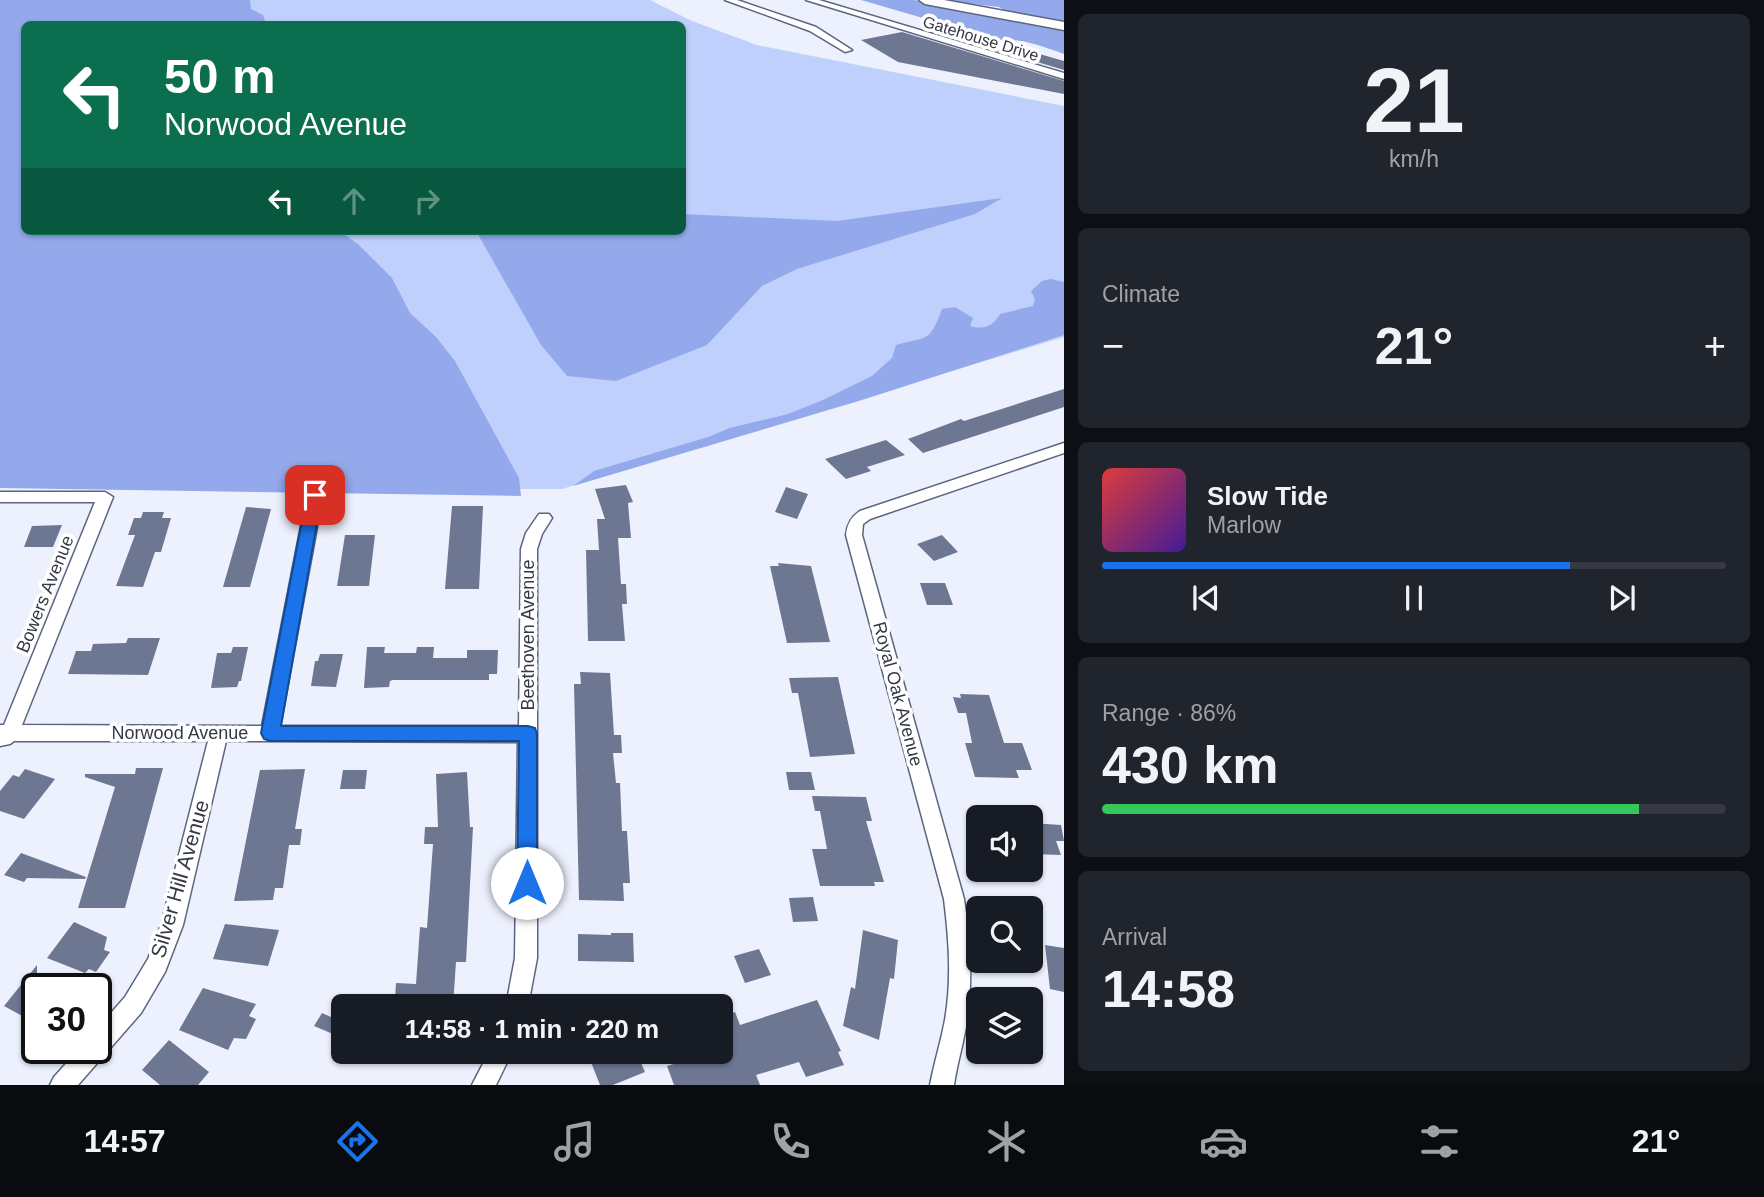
<!DOCTYPE html>
<meta charset="utf-8">
<style>
body{margin:0;font-family:Arial,sans-serif;background:#20242c;color:#f1f3f6;height:100vh;display:flex;flex-direction:column;font-size:26px;white-space:nowrap}
*{box-sizing:border-box;margin:0}
p{font-size:23px;color:#9ea1a6}
.icon{flex:none;width:38px;height:38px;fill:none;stroke:currentColor;stroke-width:2;stroke-linecap:round;stroke-linejoin:round}
.map{position:relative;flex:1;overflow:hidden}
.sheet{display:flex;flex-direction:column;gap:14px;padding:14px;background:#0d0f14;width:700px}
.sheet>*{flex:none}
.banner{position:absolute;left:21px;top:21px;width:665px;height:214px;border-radius:10px;box-shadow:0 2px 5px #0004;background:#0b6e4f;color:#fff;overflow:hidden}
.buttons{position:absolute;left:966px;top:805px;display:grid;gap:14px}
.buttons a{display:grid;place-items:center;width:77px;height:77px;border-radius:10px;background:#171b24;box-shadow:0 2px 5px #0004;font-size:35px}
.speed{position:absolute;left:21px;top:973px;display:flex;gap:14px;font-size:35px;font-weight:700;text-align:center}
.speed>*{display:grid;place-content:center;width:91px;height:91px;border-radius:50%;background:#171b24;box-shadow:0 2px 5px #0004;line-height:1}
.speed .limit{border:4px solid #111;border-radius:10px;background:#fff;color:#111}
.pin{position:absolute;display:grid;place-items:center;width:60px;height:60px;color:#fff;margin:-30px;border-radius:14px;box-shadow:0 4px 10px #0006}
.me{position:absolute;width:77px;margin:-38px;rotate:0deg;stroke-linejoin:round;filter:drop-shadow(0 0 5px #0008)}
.turn{display:flex;align-items:center;gap:24px;height:147px;padding:0 28px;font-size:32px}
.turn .icon{width:91px;height:91px;stroke-width:2.5}
.turn b{display:block;font-size:49px;line-height:60px}
.lanes{display:flex;align-items:center;height:66px;padding:0 28px;background:#0003;justify-content:center;gap:35px;direction:ltr}
.lanes .off{opacity:.35}
.big{font-size:52px;font-weight:700;line-height:1.1}
.sheet .widget{flex:1;display:flex;flex-direction:column;justify-content:center;gap:10px;min-width:0;padding:0 24px;border-radius:10px;background:#20242c}
.sheet .dial{align-items:center;gap:0}
.dial b{font-size:91px;line-height:1}
.song{display:flex;align-items:center;gap:21px}
.cover{width:84px;height:84px;border-radius:10px;background:linear-gradient(135deg,hsl(0 70% 55%),hsl(260 70% 35%))}
.played{height:7px;border-radius:4px;background:linear-gradient(90deg,#1a73e8 75%,#363941 75%)}
.keys{display:flex;justify-content:space-around;direction:ltr}
.heat{display:flex;justify-content:space-between;align-items:center;font-size:38px;direction:ltr}
.charge{height:10px;border-radius:5px;background:linear-gradient(90deg,#34c759 86%,#363941 0)}
.trip{position:absolute;left:331px;top:994px;width:402px;height:70px;border-radius:10px;background:#171b24;box-shadow:0 2px 5px #0004;font-weight:700;line-height:70px;text-align:center}
.menu{display:flex;height:112px;justify-content:space-around;align-items:center;background:#090b0e;color:#9ea1a6}
.menu .icon{width:49px;height:49px}
.menu .on{color:#1a73e8}
.menu b{font-size:32px;color:#f1f3f6}
main{display:flex;flex:1;min-height:0}
.map>svg:first-child{display:block}
</style>
<main>
<div class="map">
<svg width="1064" height="1085" viewBox="0 0 1064 1085">
<rect width="100%" height="100%" fill="#edf1fe"/>
<path fill="#c0d0fc" fill-rule="evenodd" d="M0,0H650L692,21L757,45L1064,106V337L562,489L0,488ZM24,24H682V231H24Z"/>
<g fill="#93a9eb">
<path d="M0,0H250L251,9L263,15L266,24H24V231H340L359,245L392,278L410,313L436,337L455,361L519,478L521,496L0,488Z"/>
<path d="M861,0H914L1064,28V54C1039,45 1013,35 987,42L947,25Z"/>
<path d="M935,0H1064V23L1008,13L999,7Z"/>
<path d="M1002,198L975,214L797,269L762,286L707,345L616,381L567,376L541,345L476,231H682L683,214L837,221Z"/>
<path d="M1051,279L1064,282V335L862,400L573,486L594,471L708,437L730,428L788,414L823,400L872,376L892,358L896,345C929,336 929,343 942,309L955,307L973,318L970,326C984,330 993,326 1000,314L1033,306L1035,299L1031,291L1042,281Z"/>
</g>
<g fill="#6e7792">
<path d="M939,25L1064,61V70L922,28Z"/>
<path d="M902,32L1064,81V94L898,62L861,40Z"/>
<path d="M1064,389V407L923,453L908,439L961,419L964,421Z"/>
<path d="M886,440L905,455L867,467L871,471L846,479L825,459Z"/>
<path d="M626,485L633,502L628,503L631,538H618L621,584H626L627,604H622L625,641H588L586,550H599L597,519H605L595,489Z"/>
<path d="M786,487L808,494L797,519L775,512Z"/>
<path d="M452,506H483L479,589H445Z"/>
<path d="M246,507L271,509L250,587H223Z"/>
<path d="M143,512H164L162,518H171L161,552H155L143,587L116,586L135,535H128L134,518H141Z"/>
<path d="M62,525L53,547H24L32,526Z"/>
<path d="M345,535H375L369,586H337Z"/>
<path d="M942,535L958,552L934,561L917,544Z"/>
<path d="M778,563L811,566L830,642L787,643L770,566H779Z"/>
<path d="M920,583H945L953,605H927Z"/>
<path d="M128,638H160L148,675L68,674L76,651H91L93,644L126,643Z"/>
<path d="M233,647H248L241,681H239L237,687L211,688L217,653H231Z"/>
<path d="M367,647H385L384,653H416L417,647H434L433,658H467V650H498L497,674H489V680H393L390,681L389,687L364,688Z"/>
<path d="M320,654H343L336,687L311,686L315,661H318Z"/>
<path d="M580,672L610,673L614,735H621L622,753H613L616,783H620L622,831H627L630,883H623L624,901L579,900L574,684H581Z"/>
<path d="M838,677L855,754L810,757L798,693H792L789,678Z"/>
<path d="M960,694L989,695L1004,743H1022L1032,770H1016L1019,778L975,777L965,743H972L966,713H958L953,697L961,698Z"/>
<path d="M136,768H163L125,908H78L115,787L85,777V774H135Z"/>
<path d="M25,769L55,779L24,819L0,811V791L13,775L19,777Z"/>
<path d="M305,769L295,829H302L300,845H289L283,888H275L273,900L234,901L260,770Z"/>
<path d="M343,770H367L365,789H340Z"/>
<path d="M467,772L470,827H473L466,962H456L453,1006H401L402,999H395L396,983L416,984L420,927L427,928L433,844H424L425,827H438L436,774Z"/>
<path d="M786,772H811L815,790H789Z"/>
<path d="M812,796L866,797L872,821H866L884,882H874L875,886H820L812,849H827L820,811H815Z"/>
<path d="M1031,823L1061,825L1064,841H1056L1061,855L1031,854Z"/>
<path d="M21,853L86,877L85,879L27,878L24,882L4,875Z"/>
<path d="M813,897L818,921L793,922L789,898Z"/>
<path d="M74,922L107,937L104,950L110,952L96,972L89,969L85,973L47,958Z"/>
<path d="M225,924L279,930L268,966L213,959Z"/>
<path d="M863,930L898,940L894,979L890,978L879,1040L843,1026L851,987L855,989Z"/>
<path d="M611,933H633L634,962L578,961V934L611,935Z"/>
<path d="M1045,945L1064,948V992L1050,989Z"/>
<path d="M759,949L771,975L745,983L734,956Z"/>
<path d="M37,965V1024L4,1006Z"/>
<path d="M203,988L256,1004L249,1016L256,1019L246,1039L234,1038L228,1050L179,1030Z"/>
<path d="M817,1000L841,1051L838,1052L844,1065L806,1077L799,1062L756,1075L760,1085H674L667,1066L713,1052H721V1016L735,1012L740,1025Z"/>
<path d="M322,1013L340,1021L333,1034L314,1026Z"/>
<path d="M169,1040L209,1072L198,1085H160L142,1070Z"/>
<path d="M587,1052H636L645,1072L613,1085H600Z"/>
</g>
<g fill="none" stroke-linecap="round" stroke-linejoin="round">
<defs>
<g id="street">
<path d="M725,0H737L816,27L852,50L845,52L810,31Z"/>
<path d="M806,0H819L1064,73V79Z"/>
<path d="M1064,443V453L870,519L863,524L862,535L964,899C970,939 973,980 967,1020C964,1042 957,1063 954,1085H930C934,1063 941,1042 945,1020C952,980 949,939 944,899L846,535C847,524 851,517 860,511Z"/>
<path d="M315,490L323,495L280,726H519L521,549L526,533L539,514H549L552,518L542,534L537,549V958L528,1006H506L515,958L518,742L226,741L183,925L165,972L141,1013L78,1085H50L54,1077L80,1048H96V1030L125,997L148,959L161,925L208,741H14L10,744L0,746V725H4L95,502H0V492H105L113,497L22,725L262,726L307,495Z"/>
<path d="M489,1052H512L496,1085H472Z"/>
</g>
<path id="secondary" d="M919,0H944L1064,22V30L925,4Z"/>
</defs>
<use href="#street" stroke="#5c657f" stroke-width="3"/>
<use href="#secondary" stroke="#5c657f" stroke-width="3"/>
<use href="#street" fill="#fff" fill-rule="evenodd"/>
<use href="#secondary" fill="#fff" fill-rule="evenodd"/>
</g>
<path fill="#1a73e8" stroke="#114b97" stroke-width="2" d="M315,490L322,495L281,726H528L535,728L537,734V883L534,890L527,893L520,890L517,883L519,741H270L264,739L261,733L307,495Z"/>
<g text-anchor="middle" stroke-width="7" stroke-linejoin="round" paint-order="stroke">
<g font-size="16" fill="#353945" stroke="#fff">
<text transform="translate(981 38) rotate(17)" y="6">Gatehouse Drive</text>
</g>
<g font-size="18" fill="#353945" stroke="#fff">
<text transform="translate(45 594) rotate(-68)" y="6">Bowers Avenue</text>
<text transform="translate(528 635) rotate(-90)" y="6">Beethoven Avenue</text>
<text transform="translate(898 694) rotate(75)" y="6">Royal Oak Avenue</text>
<text x="180" y="739">Norwood Avenue</text>
</g>
<g font-size="21" fill="#353945" stroke="#fff">
<text transform="translate(180 879) rotate(-74)" y="7">Silver Hill Avenue</text>
</g>
</g>
</svg>
<div class="buttons">
<a><svg class="icon" aria-label="sound" viewBox="0 0 24 24"><path d="M4 9h4l5-4v14l-5-4H4zM17 9q2 3 0 6"/></svg></a>
<a><svg class="icon" aria-label="search" viewBox="0 0 24 24"><circle cx="10" cy="10" r="6"/><path d="M15 15l6 6"/></svg></a>
<a><svg class="icon" aria-label="layers" viewBox="0 0 24 24"><path d="M12 4l9 5-9 5-9-5zM3 14l9 5 9-5"/></svg></a>
</div>
<div class="speed"><div class="limit">30</div></div>
<div class="pin" style="left:315px;top:495px;background:#d93025"><svg class="icon" aria-label="arrive" viewBox="0 0 24 24"><path d="M6 21V4h12l-3 4 3 4H6"/></svg></div>
<svg class="me" style="left:527px;top:883px" viewBox="-20 -20 40 40"><circle r="19" fill="#fff"/><path d="M0-13L10 11 0 6-10 11z" fill="#1a73e8"/></svg>
<div class="trip">14:58 · 1 min · 220 m</div>
<div class="banner">
<div class="turn"><svg class="icon" aria-label="left" viewBox="0 0 24 24"><path d="M17 20v-9H6M10 6l-5 5 5 5"/></svg><div><b>50 m</b>Norwood Avenue</div></div>
<div class="lanes"><svg class="icon" aria-label="left" viewBox="0 0 24 24"><path d="M17 20v-9H6M10 6l-5 5 5 5"/></svg><svg class="icon off" aria-label="ahead" viewBox="0 0 24 24"><path d="M12 20V5M6 11l6-6 6 6"/></svg><svg class="icon off" aria-label="right" viewBox="0 0 24 24"><path d="M7 20v-9h11M14 6l5 5-5 5"/></svg></div>
</div>
</div>
<section class="sheet">
<div class="widget dial"><b>21</b><p>km/h</p></div>
<div class="widget"><p>Climate</p>
<div class="heat"><a>−</a><b class="big">21°</b><a>+</a></div>
</div>
<div class="widget">
<div class="song"><i class="cover"></i><div><b>Slow Tide</b><p>Marlow</p></div></div>
<div class="played"></div>
<div class="keys"><svg class="icon" aria-label="previous" viewBox="0 0 24 24"><path d="M18 5L8 12l10 7zM5 5v14"/></svg><svg class="icon" aria-label="pause" viewBox="0 0 24 24"><path d="M8 5v14M16 5v14"/></svg><svg class="icon" aria-label="next" viewBox="0 0 24 24"><path d="M6 5l10 7-10 7zM19 5v14"/></svg></div>
</div>
<div class="widget"><p>Range · 86%</p><b class="big">430 km</b><div class="charge"></div></div>
<div class="widget"><p>Arrival</p><b class="big">14:58</b></div>
</section>
</main>
<nav class="menu">
<b>14:57</b>
<svg class="icon on" aria-label="directions" viewBox="0 0 24 24"><path d="M12 3l9 9-9 9-9-9zM9 14v-3h6M13 9l2 2-2 2"/></svg>
<svg class="icon" aria-label="music" viewBox="0 0 24 24"><path d="M9 18V5l10-2v13"/><circle cx="6" cy="18" r="3"/><circle cx="16" cy="16" r="3"/></svg>
<svg class="icon" aria-label="phone" viewBox="0 0 24 24"><path d="M5 4h4l2 5-3 2q2 4 5 5l2-3 5 2v4C11 20 4 13 5 4z"/></svg>
<svg class="icon" aria-label="climate" viewBox="0 0 24 24"><path d="M12 3v18M4 7l16 10M4 17L20 7"/></svg>
<svg class="icon" aria-label="car" viewBox="0 0 24 24"><path d="M5 17H2v-5l4-1 3-4h7l3 4 3 1v5h-3M9 17h6M6 11h13"/><circle cx="7" cy="17" r="2"/><circle cx="17" cy="17" r="2"/></svg>
<svg class="icon" aria-label="filters" viewBox="0 0 24 24"><path d="M4 7h16M4 17h16"/><circle cx="9" cy="7" r="2"/><circle cx="15" cy="17" r="2"/></svg>
<b>21°</b>
</nav>
